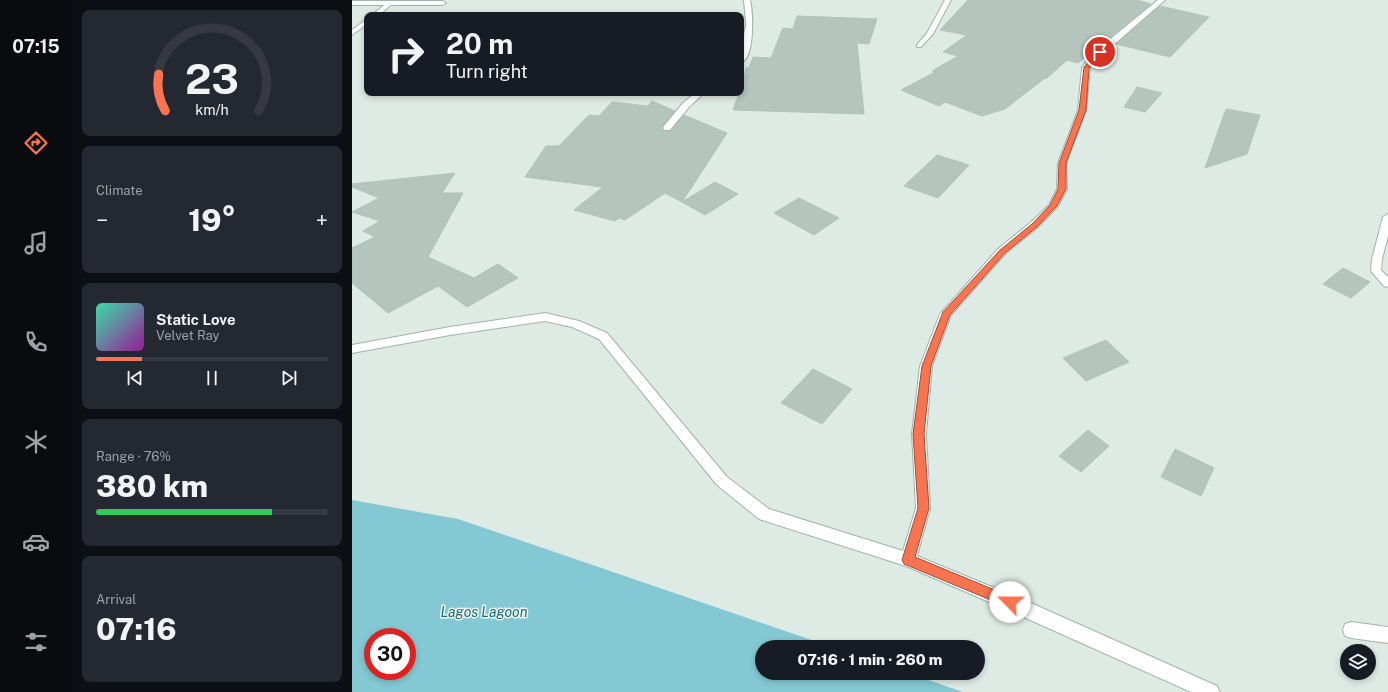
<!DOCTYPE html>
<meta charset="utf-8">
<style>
body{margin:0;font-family:"Public Sans",sans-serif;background:#242831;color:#f1f3f6;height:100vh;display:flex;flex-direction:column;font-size:15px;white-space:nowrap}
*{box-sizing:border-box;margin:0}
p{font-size:13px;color:#9ea1a6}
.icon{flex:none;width:22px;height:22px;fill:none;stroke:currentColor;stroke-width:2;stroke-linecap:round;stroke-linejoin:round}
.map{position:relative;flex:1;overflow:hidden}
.details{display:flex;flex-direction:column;gap:10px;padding:10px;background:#0d0f14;width:280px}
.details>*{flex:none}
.hud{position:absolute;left:12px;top:12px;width:380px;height:84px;border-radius:8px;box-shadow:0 2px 6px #0003;background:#171b24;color:#f1f3f6;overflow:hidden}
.controls{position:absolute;left:988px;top:644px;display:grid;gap:8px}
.controls a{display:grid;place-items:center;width:36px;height:36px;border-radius:50%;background:#171b24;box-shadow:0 2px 6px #0003;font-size:20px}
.speed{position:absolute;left:12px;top:628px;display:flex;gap:8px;font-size:20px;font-weight:700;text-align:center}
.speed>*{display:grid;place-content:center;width:52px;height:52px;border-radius:50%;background:#171b24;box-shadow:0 2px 6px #0003;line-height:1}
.speed .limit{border:6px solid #d22;background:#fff;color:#111}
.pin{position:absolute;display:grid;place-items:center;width:34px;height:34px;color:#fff;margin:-17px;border:2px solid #fff;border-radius:50%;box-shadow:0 1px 4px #0007}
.me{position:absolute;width:44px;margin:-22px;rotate:293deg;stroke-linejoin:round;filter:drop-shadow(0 0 3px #0008)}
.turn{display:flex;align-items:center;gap:14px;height:84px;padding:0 16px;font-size:18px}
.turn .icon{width:52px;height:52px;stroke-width:2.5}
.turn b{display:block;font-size:28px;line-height:34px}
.big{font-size:30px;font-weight:800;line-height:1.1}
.details .widget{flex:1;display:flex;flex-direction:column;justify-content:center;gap:6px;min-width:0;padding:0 14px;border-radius:8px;background:#242831}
.details .dial{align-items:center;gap:0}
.dial svg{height:104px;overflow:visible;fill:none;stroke:#363941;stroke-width:7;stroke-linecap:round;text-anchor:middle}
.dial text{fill:#f1f3f6;stroke:none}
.song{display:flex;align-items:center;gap:12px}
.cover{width:48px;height:48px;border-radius:6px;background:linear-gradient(135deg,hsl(160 70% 55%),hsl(300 70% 35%))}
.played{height:4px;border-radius:2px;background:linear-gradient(90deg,#f67550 20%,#363941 20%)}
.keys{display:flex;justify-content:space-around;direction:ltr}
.heat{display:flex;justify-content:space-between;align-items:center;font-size:22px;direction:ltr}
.charge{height:6px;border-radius:3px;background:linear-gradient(90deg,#34c759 76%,#363941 0)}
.trip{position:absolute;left:403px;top:640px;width:230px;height:40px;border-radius:20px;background:#171b24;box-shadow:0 2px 6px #0003;font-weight:800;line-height:40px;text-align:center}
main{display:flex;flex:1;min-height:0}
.tab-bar{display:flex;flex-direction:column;width:72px;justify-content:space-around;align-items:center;background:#090b0e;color:#9ea1a6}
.tab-bar .icon{width:28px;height:28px}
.tab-bar .selected{color:#f67550}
.tab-bar b{font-size:18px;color:#f1f3f6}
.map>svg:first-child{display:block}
</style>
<main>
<nav class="tab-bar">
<b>07:15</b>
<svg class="icon selected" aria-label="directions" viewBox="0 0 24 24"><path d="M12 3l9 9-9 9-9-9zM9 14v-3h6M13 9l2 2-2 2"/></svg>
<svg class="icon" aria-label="music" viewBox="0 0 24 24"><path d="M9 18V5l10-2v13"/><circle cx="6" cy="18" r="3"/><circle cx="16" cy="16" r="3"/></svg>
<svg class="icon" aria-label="phone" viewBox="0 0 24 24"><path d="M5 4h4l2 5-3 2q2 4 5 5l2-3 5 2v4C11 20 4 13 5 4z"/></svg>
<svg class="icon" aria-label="climate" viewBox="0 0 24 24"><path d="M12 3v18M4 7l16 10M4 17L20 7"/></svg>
<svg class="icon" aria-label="car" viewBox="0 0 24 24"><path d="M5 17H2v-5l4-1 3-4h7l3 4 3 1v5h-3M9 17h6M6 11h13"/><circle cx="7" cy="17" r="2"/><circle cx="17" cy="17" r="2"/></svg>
<svg class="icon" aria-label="filters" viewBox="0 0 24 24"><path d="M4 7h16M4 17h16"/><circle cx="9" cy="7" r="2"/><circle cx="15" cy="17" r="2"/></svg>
</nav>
<section class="details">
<div class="widget dial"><svg viewBox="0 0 100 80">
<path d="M14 69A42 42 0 1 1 86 69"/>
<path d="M14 69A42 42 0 0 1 9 41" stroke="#f67550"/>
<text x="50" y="56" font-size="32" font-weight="700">23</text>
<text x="50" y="72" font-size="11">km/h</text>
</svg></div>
<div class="widget"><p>Climate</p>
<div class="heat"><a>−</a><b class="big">19°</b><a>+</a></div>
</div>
<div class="widget">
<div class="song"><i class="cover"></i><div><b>Static Love</b><p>Velvet Ray</p></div></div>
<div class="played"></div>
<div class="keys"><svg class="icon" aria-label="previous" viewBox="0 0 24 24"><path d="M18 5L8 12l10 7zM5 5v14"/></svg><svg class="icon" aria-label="pause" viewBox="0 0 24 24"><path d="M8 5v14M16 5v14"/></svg><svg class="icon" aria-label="next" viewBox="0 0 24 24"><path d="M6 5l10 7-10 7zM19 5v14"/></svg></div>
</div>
<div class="widget"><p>Range · 76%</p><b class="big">380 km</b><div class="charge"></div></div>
<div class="widget"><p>Arrival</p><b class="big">07:16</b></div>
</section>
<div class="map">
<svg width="1036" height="692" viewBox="0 0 1036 692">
<rect width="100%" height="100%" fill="#deeae4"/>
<path fill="#83c8d2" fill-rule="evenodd" d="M0,500L106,519L480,647H410V673H556L611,692H0ZM21,637H55V671H21Z"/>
<g fill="#b3c5bd" stroke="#b0c4bb">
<path d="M616,0H785L799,4L726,63L715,60L695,78H693L653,109L630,116L593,102L587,106L549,90L583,72L580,71L606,56L591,52L615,35L588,30Z"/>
<path d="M808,6L857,17L818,57L764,44Z"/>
<path d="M445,16L525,19L517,44L505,43L512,114L381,110L387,93H389L394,68H397L401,57L419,58L431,28L441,29Z"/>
<path d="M785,87L810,93L793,112L772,107Z"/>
<path d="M300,101L323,111L311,125L310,129L312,132L319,131L332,115L375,133L330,202L313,193L273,220L267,218L263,221L222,210L251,187L173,177L194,146H207L237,115L247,116L260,102L296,106Z"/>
<path d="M874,109L908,115L895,154L853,168Z"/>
<path d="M585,155L617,165L586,198L552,186Z"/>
<path d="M103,173L90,193H111L76,257L122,278L146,264L166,278L115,307L86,286L36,313L0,283V248L23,237L11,231L28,221L0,212L27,198L0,187V184Z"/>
<path d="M363,182L386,194L353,215L330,202Z"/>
<path d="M447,198L487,218L462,235L422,213Z"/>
<path d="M991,268L1018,282L999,298L971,284Z"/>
<path d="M754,340L777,362L734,381L711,358Z"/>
<path d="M461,369L500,389L470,424L429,403Z"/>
<path d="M736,430L757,446L729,472L707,456Z"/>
<path d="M823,449L862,468L849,496L809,477Z"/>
</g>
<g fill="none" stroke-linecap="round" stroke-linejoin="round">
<defs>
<g id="service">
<path d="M36,2L41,3L27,15H20Z"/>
<path d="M15,19V24L0,35V30Z"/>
</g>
<g id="minor">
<path d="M392,0H398C401,12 403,58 389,63V51L394,24Z"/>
<path d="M593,0H599L581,34L569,47H565V45L575,33Z"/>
<path d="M806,0H813L751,54L738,67L734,110L714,163L715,189L706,206L686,227L654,253L599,315L580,366L574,434L578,508L565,556L679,603L865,686L868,692H839L667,615L554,566L407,519L365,485L247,339L220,327L193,321L98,335L0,353V345L98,327L193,313L227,321L255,333L375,477L417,509L551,551L564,508L560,434L568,366L588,314L646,249L678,223L697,205L705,189L706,163L726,110L730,67L745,50Z"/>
<path d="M0,1H91L94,3L91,5H0Z"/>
<path d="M343,93H352L337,107L318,130H312L311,128L312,126L331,103Z"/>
<path d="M1036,214V236L1030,259L1029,270L1036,277V287L1032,286L1019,271L1020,259L1031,217Z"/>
<path d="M999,622L1036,627V643L999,638L993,636L991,630L993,624Z"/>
</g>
</defs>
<use href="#service" stroke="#a1b2ab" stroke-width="2"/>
<use href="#minor" stroke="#a1b2ab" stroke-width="2"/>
<use href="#service" fill="#fff" fill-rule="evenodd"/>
<use href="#minor" fill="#fff" fill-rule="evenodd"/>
</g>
<path fill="#f67550" stroke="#a04c34" d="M746,51L751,52L737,68L734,110L714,163V189L705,206L685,227L653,253L598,315L579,366L572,434L577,508L563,557L662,598L664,602L662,607L658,608L552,564L550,560L566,508L561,434L570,366L591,312L648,250L680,224L698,205L706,189L707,163L727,110L732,67Z"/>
<g text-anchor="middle" stroke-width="3" stroke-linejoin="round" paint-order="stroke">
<g font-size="14" font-style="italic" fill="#186a77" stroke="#eef7f2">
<text x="132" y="617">Lagos Lagoon</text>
</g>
</g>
</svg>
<div class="controls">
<a><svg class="icon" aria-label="layers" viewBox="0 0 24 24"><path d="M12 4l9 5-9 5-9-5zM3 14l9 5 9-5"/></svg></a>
</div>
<div class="speed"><div class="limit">30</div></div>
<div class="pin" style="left:748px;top:52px;background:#d93025"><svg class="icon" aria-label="arrive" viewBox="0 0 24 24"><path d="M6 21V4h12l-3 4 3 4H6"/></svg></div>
<svg class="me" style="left:658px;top:602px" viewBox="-20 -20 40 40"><circle r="19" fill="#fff"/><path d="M0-13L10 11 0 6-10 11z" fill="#f67550"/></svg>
<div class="trip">07:16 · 1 min · 260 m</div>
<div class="hud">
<div class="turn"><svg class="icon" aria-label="right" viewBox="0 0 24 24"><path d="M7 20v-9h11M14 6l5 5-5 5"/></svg><div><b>20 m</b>Turn right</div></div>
</div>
</div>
</main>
